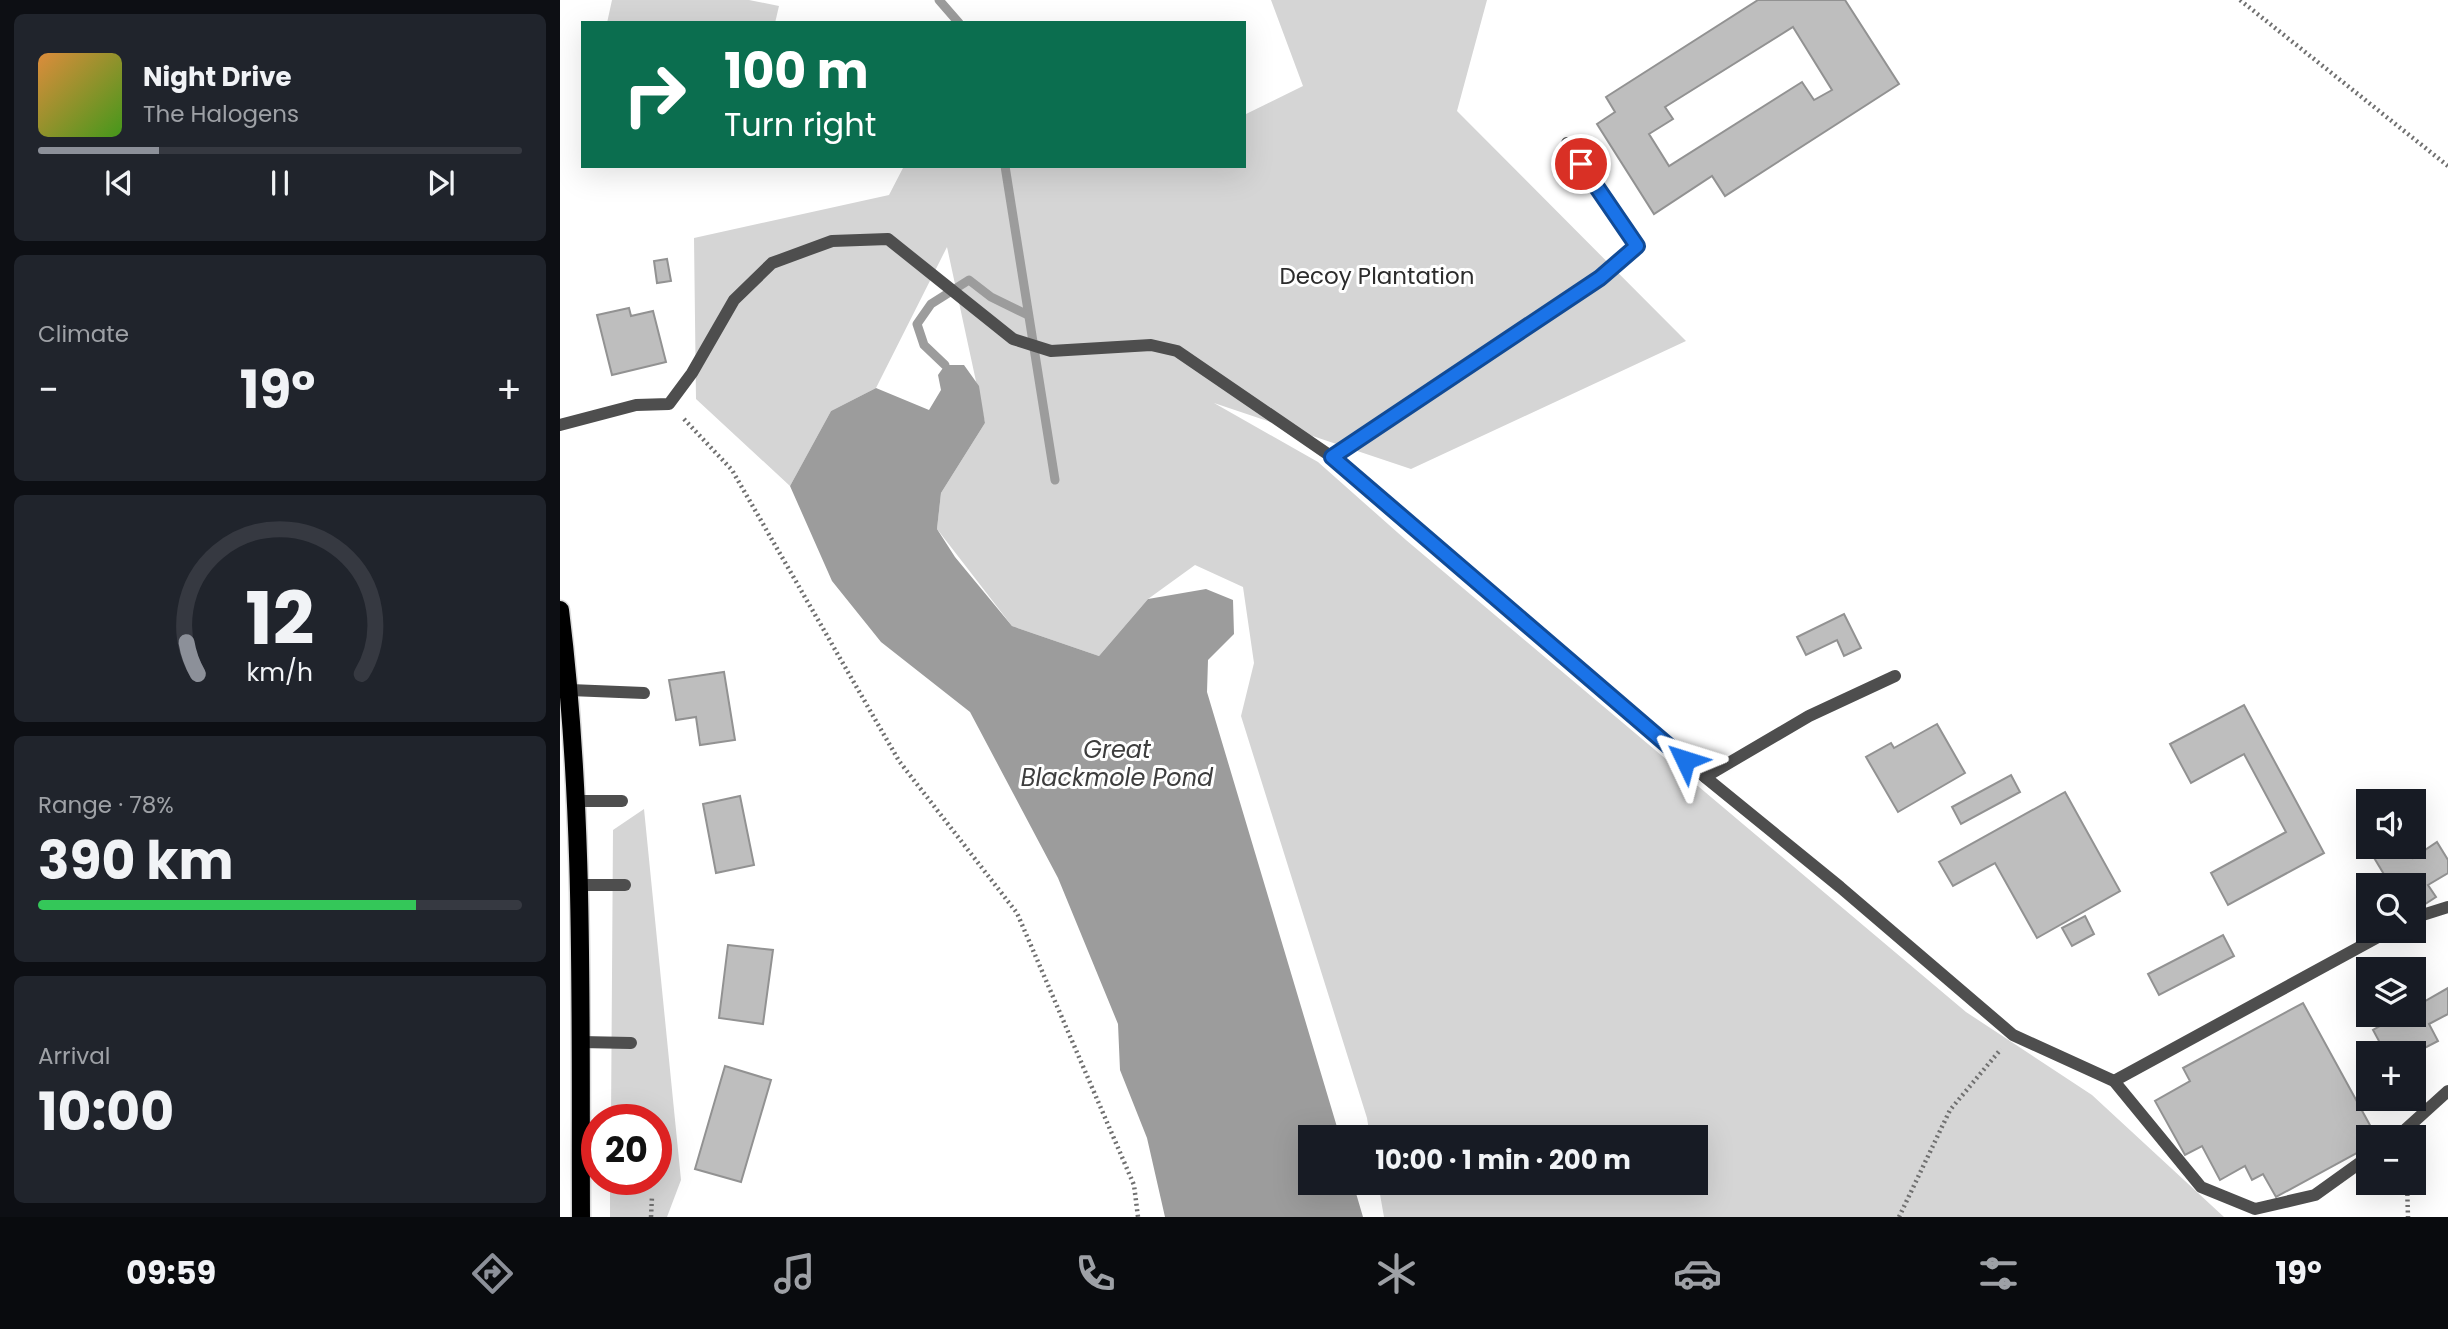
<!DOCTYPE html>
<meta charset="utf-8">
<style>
body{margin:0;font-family:Poppins,sans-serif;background:#20242c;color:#f1f3f6;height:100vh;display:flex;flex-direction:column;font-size:26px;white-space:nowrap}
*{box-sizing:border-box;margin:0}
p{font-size:23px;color:#9ea1a6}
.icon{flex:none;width:38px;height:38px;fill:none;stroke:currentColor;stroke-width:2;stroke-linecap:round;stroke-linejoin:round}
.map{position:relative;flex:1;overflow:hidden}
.drawer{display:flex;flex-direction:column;gap:14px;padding:14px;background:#0d0f14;width:560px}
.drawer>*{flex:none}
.hud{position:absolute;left:21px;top:21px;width:665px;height:147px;border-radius:0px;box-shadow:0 7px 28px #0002;background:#0b6e4f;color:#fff;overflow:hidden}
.buttons{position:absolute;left:1796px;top:789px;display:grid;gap:14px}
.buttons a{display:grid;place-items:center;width:70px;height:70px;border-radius:0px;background:#171b24;box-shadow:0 7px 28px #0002;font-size:35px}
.speed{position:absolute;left:21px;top:1104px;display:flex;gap:14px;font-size:35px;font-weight:700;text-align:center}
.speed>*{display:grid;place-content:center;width:91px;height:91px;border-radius:50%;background:#171b24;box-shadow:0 7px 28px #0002;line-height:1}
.speed .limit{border:10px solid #d22;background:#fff;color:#111}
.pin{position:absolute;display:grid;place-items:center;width:60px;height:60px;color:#fff;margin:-30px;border:4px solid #fff;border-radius:50%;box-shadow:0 2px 7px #0007}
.me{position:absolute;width:77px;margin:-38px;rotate:311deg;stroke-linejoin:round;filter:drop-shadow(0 0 5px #0008)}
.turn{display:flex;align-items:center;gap:24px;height:147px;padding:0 28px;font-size:32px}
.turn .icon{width:91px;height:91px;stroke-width:2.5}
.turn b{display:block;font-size:49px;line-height:60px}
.big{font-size:52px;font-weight:700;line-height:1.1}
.drawer .card{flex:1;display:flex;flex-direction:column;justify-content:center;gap:10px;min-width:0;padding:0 24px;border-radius:10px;background:#20242c}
.drawer .dial{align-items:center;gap:0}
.dial svg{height:182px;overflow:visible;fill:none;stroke:#363941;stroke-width:7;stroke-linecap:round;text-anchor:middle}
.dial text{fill:#f1f3f6;stroke:none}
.song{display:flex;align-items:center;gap:21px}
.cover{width:84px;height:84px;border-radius:10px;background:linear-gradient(135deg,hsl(30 70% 55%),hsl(100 70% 35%))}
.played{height:7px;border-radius:4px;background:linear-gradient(90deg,#8c9099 25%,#363941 25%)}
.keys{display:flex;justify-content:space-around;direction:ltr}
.heat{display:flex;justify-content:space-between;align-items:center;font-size:38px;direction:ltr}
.charge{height:10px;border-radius:5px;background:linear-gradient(90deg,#34c759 78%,#363941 0)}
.trip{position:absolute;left:738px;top:1125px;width:410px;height:70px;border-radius:0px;background:#171b24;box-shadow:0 7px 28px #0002;font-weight:700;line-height:70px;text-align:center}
.dock{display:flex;height:112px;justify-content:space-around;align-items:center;background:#090b0e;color:#9ea1a6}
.dock .icon{width:49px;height:49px}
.dock .current{color:#8c9099}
.dock b{font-size:32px;color:#f1f3f6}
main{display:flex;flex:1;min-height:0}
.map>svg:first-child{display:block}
</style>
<main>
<section class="drawer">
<div class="card">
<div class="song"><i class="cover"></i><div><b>Night Drive</b><p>The Halogens</p></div></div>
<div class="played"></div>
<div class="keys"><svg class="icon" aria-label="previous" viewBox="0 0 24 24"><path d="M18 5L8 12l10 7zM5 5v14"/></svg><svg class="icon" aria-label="pause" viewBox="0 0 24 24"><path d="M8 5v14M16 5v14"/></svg><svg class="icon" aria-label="next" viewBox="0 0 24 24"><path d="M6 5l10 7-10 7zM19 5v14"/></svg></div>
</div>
<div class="card"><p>Climate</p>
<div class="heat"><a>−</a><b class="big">19°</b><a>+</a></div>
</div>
<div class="card dial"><svg viewBox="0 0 100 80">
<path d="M14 69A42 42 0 1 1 86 69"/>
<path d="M14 69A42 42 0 0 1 9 55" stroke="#8c9099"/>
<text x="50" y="56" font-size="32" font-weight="700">12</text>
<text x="50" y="72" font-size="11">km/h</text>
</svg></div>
<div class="card"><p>Range · 78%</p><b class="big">390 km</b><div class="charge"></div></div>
<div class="card"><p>Arrival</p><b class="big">10:00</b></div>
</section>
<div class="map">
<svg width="1888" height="1217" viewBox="0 0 1888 1217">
<rect width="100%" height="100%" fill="#fff"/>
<g fill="#d5d5d5">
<path d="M52,0H189L219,6L215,23H47Z"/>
<path d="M711,0H927L897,111L1126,341L851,469L654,403L758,462L846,540L1406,1012L1532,1095L1664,1217H824L818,1183H1136V1138L810,1137L807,1118L681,716L694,663L683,587L635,565L588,599L539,656L452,626L377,529L381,493L425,423L387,247L316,388L271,411L230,486L136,399L134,238L329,195L344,166H684V115L743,86Z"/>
<path d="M84,809L121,1180L107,1217H50V1180H96V1120H51L53,830Z"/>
</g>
<path fill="#9c9c9c" d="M385,365H404L419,386L425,423L381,493L377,529L395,557L452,626L539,656L588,599L646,589L673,600L674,634L648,660L647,692L780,1137L751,1138V1183H793L803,1217H605L587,1138L560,1070L558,1024L498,878L410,712L321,642L272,581L230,486L271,411L316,388L369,410L381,390L378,375Z"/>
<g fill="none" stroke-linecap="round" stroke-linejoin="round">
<g stroke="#9c9c9c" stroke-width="9">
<path d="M379,0L399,23"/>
<path d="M445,166L495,480"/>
<path d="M385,365L364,345L357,324L371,304L409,280L431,297L468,315"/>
</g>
</g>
<g fill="#bebebe" stroke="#929292" stroke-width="2" fill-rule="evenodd">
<path d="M1198,0H1285L1339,84L1165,196L1152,176L1094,214L1037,124L1055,112L1046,97ZM1233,27L1272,90L1254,100L1242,82L1109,166L1089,134L1113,119L1105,107Z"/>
<path d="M107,259L111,281L97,283L94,261Z"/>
<path d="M69,308L71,316L93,311L106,362L52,375L37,315Z"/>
<path d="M1284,614L1301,648L1284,656L1277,640L1246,655L1237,637Z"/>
<path d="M164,672L175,740L140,745L136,717L116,720L109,680Z"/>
<path d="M1684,705L1764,853L1668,905L1651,873L1726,832L1684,754L1631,783L1610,744Z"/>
<path d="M1377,724L1405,773L1338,812L1306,757L1331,743L1334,748Z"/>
<path d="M1451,775L1460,792L1401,824L1392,807Z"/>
<path d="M1505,792L1560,891L1477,938L1435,863L1393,886L1379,862Z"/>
<path d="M180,796L194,865L156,873L143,804Z"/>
<path d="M1877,842L1888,860V873L1868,885L1876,897L1853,912V886H1831L1810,851L1816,847H1846L1853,858Z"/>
<path d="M1525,916L1534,934L1512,946L1502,928Z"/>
<path d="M1663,935L1674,956L1599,995L1588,974Z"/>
<path d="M168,945L213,950L203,1024L159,1018Z"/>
<path d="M1888,988V1014L1869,1024L1878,1041L1853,1054H1826L1813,1030L1840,1015H1853V1008Z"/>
<path d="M1743,1003L1817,1138H1808V1147L1716,1197L1703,1174L1692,1180L1685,1166L1660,1180L1642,1146L1625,1155L1595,1101L1630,1081L1623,1068Z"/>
<path d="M165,1066L211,1080L181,1182L135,1169Z"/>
</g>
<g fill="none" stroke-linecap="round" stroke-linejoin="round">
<defs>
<path id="primary" d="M0,610C25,811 20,1015 21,1217"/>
</defs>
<use href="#primary" stroke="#dbdbdb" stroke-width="21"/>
<g stroke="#707070" stroke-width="4.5" stroke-dasharray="2 3.5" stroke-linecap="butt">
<path d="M1680,0L1888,166"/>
<path d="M124,419L172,470L339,761L457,913L574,1185L578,1217"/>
<path d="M1847,1183L1848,1217"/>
<path d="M91,1217L92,1196"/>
<path d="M1339,1217L1390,1110L1441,1049"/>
</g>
<g stroke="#4e4e4e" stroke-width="12">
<path d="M0,425L76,405L109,404L132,373L174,300L212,263L272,241L328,239L453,339L491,351L591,345L617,351L772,457L1145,777L1280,887L1453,1035L1554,1081L1641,1187L1695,1209L1755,1195L1808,1157"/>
<path d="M772,457L1040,278L1077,246L1007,143"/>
<path d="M10,690L84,693"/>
<path d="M1145,777L1249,716L1335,676"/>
<path d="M15,801H62"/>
<path d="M18,885H65"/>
<path d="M1853,918L1888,907"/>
<path d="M21,1042L71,1043"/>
<path d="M1554,1081L1829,931"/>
<path d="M1836,1138L1888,1091"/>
<path d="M21,1144L37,1146"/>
</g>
<use href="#primary" stroke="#000" stroke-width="18"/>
</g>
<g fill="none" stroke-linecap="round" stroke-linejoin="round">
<defs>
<path id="route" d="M1021,164L1077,246L1040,278L772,457L1125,760"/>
</defs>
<use href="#route" stroke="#114b97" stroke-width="18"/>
<use href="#route" stroke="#1a73e8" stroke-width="12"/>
</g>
<g text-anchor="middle" stroke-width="6" stroke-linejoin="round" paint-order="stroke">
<g font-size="23" fill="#2c2c2c" stroke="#fff">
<text x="817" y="284">Decoy Plantation</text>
</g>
<g font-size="24" font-style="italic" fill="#3d3d3d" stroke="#fff">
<text x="557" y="758">Great<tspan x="557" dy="28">Blackmole Pond</tspan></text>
</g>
</g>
</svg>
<div class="buttons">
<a><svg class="icon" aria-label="sound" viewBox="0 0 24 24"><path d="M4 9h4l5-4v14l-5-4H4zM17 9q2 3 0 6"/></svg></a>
<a><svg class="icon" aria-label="search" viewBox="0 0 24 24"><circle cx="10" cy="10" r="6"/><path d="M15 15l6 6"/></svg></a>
<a><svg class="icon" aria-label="layers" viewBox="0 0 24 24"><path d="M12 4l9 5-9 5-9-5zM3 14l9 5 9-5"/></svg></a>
<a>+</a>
<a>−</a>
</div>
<div class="speed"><div class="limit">20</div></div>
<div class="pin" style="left:1021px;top:164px;background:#d93025"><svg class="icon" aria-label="arrive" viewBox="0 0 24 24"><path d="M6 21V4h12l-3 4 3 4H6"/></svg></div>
<svg class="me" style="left:1125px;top:760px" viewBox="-20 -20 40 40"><path d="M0-17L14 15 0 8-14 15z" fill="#1a73e8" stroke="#fff" stroke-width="4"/></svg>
<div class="trip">10:00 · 1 min · 200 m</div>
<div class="hud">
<div class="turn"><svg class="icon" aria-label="right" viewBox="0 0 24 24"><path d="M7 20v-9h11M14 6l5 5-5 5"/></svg><div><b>100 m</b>Turn right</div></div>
</div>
</div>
</main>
<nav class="dock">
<b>09:59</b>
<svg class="icon current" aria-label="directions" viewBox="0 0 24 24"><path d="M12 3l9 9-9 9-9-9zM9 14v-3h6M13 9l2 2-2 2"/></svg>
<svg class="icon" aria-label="music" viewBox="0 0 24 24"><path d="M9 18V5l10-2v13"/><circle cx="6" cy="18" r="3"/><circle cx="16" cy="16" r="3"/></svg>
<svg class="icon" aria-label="phone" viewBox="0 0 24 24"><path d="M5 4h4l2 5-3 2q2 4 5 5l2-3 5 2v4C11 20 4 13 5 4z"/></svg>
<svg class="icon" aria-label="climate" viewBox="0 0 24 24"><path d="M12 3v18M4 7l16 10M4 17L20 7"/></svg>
<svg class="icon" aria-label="car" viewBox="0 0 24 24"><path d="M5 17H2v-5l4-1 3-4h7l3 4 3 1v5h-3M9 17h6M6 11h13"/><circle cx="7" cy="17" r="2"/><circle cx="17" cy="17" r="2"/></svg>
<svg class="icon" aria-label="filters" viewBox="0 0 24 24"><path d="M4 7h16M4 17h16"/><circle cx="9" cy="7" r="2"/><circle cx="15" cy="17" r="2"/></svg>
<b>19°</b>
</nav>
